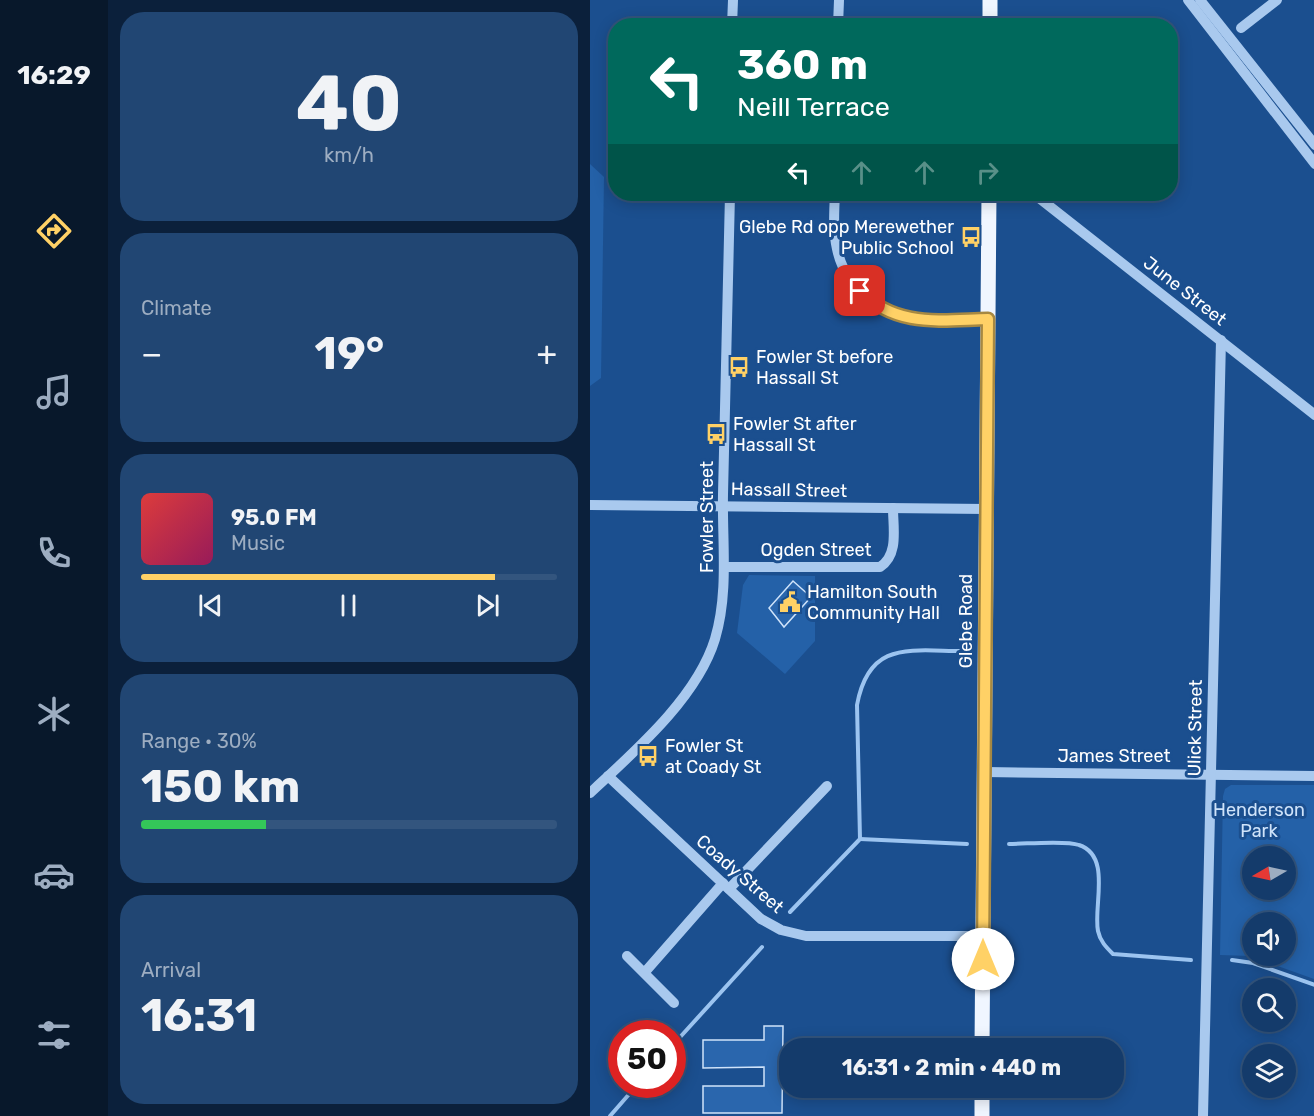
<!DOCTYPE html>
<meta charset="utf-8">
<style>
body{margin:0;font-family:Rubik,sans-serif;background:#214673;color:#f1f3f6;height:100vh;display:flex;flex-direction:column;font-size:22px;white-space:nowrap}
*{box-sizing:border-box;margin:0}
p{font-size:20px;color:#9dadc1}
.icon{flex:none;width:33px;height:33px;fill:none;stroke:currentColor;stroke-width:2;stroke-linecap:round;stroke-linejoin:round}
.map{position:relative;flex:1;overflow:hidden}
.side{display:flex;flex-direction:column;gap:12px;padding:12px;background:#0b203b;width:482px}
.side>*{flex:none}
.guide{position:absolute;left:18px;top:18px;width:570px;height:183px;border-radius:24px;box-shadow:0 3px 15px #0003,0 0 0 2px #33557e;background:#00695c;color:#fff;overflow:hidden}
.needle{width:39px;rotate:261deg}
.tools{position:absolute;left:652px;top:846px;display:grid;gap:12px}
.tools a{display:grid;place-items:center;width:54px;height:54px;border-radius:50%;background:#143b6b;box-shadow:0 3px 15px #0003,0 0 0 2px #33557e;font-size:30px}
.speed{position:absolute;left:18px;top:1020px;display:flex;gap:12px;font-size:30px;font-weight:700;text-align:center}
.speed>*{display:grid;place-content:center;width:78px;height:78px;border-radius:50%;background:#143b6b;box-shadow:0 3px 15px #0003,0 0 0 2px #33557e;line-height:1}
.speed .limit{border:9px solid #d22;background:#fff;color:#111}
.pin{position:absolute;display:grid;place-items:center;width:51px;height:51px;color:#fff;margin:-26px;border-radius:12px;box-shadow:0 3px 9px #0006}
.me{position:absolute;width:66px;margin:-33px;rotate:0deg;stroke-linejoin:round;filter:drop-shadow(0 0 4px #0008)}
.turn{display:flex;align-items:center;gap:21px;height:126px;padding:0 30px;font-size:27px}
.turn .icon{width:78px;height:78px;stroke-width:2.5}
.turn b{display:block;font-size:42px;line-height:51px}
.lanes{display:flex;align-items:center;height:57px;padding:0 30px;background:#0003;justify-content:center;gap:30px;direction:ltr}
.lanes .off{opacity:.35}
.big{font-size:45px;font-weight:700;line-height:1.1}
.side .card{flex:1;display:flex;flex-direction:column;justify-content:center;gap:9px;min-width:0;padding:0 21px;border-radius:24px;background:#214673}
.side .dial{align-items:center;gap:0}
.dial b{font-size:78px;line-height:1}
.song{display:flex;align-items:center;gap:18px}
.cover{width:72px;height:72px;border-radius:9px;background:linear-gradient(135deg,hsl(0 70% 55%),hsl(330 70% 35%))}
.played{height:6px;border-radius:3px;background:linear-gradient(90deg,#ffd166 85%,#33557e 85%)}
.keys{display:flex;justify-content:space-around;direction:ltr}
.heat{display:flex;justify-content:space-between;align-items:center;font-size:33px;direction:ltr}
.charge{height:9px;border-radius:4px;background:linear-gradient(90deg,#34c759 30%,#33557e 0)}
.trip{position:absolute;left:189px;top:1038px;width:345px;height:60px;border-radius:24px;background:#143b6b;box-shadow:0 3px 15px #0003,0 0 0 2px #33557e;font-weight:700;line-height:60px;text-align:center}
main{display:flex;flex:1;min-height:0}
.menu{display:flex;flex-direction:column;width:108px;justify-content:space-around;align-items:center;background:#08182b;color:#9dadc1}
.menu .icon{width:42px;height:42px}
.menu .active{color:#ffd166}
.menu b{font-size:27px;color:#f1f3f6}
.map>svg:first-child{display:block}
</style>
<main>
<nav class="menu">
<b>16:29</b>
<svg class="icon active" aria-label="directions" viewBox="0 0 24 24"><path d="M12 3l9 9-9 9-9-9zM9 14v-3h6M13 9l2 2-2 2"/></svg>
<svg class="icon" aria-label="music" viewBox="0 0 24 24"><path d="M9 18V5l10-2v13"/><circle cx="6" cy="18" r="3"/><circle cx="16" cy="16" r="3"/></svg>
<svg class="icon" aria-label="phone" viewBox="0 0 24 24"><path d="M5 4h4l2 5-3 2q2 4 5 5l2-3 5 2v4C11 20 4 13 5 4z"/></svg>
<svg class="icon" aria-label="climate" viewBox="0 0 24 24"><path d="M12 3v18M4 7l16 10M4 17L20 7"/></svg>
<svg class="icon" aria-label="car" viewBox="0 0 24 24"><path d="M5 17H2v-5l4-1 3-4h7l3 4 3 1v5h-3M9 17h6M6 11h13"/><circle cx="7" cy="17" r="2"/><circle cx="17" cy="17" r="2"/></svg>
<svg class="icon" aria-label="filters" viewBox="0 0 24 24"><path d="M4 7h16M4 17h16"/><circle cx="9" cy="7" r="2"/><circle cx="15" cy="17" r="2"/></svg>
</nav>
<section class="side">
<div class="card dial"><b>40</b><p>km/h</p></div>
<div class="card"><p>Climate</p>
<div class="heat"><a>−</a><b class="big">19°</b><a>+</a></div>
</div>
<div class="card">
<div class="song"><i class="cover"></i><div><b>95.0 FM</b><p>Music</p></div></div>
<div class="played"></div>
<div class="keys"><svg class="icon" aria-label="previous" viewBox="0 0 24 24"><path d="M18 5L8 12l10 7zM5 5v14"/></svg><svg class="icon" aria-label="pause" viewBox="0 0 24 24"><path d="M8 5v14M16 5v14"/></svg><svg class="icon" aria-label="next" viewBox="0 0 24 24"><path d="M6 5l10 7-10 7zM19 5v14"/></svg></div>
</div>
<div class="card"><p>Range · 30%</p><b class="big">150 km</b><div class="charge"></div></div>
<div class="card"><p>Arrival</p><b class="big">16:31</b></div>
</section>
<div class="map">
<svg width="725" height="1116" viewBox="0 0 725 1116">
<rect width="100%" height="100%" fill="#1b4f8f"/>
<g fill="#2461a8" fill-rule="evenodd">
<path d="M0,164L14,177L11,378L0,386Z"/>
<path d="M159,575L225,576V641L195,674L147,633L153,585Z"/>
<path d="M641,785H724V979L660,956L630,955L633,796L635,789ZM696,856V890H663V856ZM696,922V956H663V922Z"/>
</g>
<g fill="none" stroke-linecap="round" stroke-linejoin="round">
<g stroke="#9cc4f0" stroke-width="4">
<path d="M270,839L377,844"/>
<path d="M419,844C436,844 476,840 489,845C522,856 503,906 508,931C510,941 516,947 523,954L601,960"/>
<path d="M200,912L270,839L267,705C279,640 320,651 373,651"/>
<path d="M642,960L663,963L725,985"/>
<path d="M82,1046L172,947"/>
<path d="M20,1116L48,1084"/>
</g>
</g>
<g fill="#2a66ad" stroke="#cfe3fa" stroke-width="1.5">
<path d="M203,581L221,597L194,627L179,608Z"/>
<path d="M174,1026H193L192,1113H113V1086H174V1067L113,1068V1040H174Z"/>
</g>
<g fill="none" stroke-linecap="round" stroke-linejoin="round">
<g stroke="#a9c9ee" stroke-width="10">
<path d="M598,0L725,164"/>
<path d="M610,0L725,145"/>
<path d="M142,26L143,0"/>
<path d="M248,26L249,0"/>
<path d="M651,28L687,0"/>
<path d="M245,194C244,212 243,231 247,249C255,287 290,316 328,320C351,323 375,320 398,319"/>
<path d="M444,194L725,415"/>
<path d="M0,505L397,509"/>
<path d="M134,567H290C309,555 303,528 303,508"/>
<path d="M395,772L725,776"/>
<path d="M18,776L171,919L191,930L216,936H394"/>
<path d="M0,793C44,752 107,698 125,639C139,592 132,542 133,494C135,394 138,294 140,194"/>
<path d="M139,889L237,786"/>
<path d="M37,956L84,1003"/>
<path d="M55,972L133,883"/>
<path d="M613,1116L631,340"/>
</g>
<g stroke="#f0f6ff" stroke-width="15">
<path d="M400,26V0"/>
<path d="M392,1048L399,194"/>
<path d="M392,1116V1088"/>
</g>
</g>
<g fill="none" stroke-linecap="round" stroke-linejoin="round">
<defs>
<path id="route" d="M270,291C307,328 350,320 398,319L393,959"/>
</defs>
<use href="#route" stroke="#a68842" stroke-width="15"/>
<use href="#route" stroke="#ffd166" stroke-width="10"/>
</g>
<defs>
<symbol id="bus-bare" viewBox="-9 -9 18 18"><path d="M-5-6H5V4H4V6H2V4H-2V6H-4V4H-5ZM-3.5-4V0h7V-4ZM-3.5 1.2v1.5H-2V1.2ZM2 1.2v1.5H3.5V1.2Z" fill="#ffd166" stroke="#1b4f8f" stroke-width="2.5" paint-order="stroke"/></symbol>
<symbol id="civic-bare" viewBox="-9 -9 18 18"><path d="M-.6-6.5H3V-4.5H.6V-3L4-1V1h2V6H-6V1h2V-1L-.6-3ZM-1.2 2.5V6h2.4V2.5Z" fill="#ffd166" stroke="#1b4f8f" stroke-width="2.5" paint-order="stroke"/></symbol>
</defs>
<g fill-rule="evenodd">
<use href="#bus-bare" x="366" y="222" width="30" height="30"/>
<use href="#bus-bare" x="134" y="352" width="30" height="30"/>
<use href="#bus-bare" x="111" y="419" width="30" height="30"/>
<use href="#civic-bare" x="185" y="587" width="30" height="30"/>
<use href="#bus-bare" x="43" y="741" width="30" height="30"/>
</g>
<g text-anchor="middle" stroke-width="6" stroke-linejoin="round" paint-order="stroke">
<g font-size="18" fill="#fff" stroke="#1b4f8f" text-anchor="start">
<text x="364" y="233" text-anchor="end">Glebe Rd opp Merewether<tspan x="364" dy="21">Public School</tspan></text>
<text x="166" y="363">Fowler St before<tspan x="166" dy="21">Hassall St</tspan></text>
<text x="143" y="430">Fowler St after<tspan x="143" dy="21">Hassall St</tspan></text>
<text x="217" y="598">Hamilton South<tspan x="217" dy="21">Community Hall</tspan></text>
<text x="75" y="752">Fowler St<tspan x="75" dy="21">at Coady St</tspan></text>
</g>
<g font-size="18" fill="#fff" stroke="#1b4f8f">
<text transform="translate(595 291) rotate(38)" y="6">June Street</text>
<text transform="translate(199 490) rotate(1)" y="6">Hassall Street</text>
<text transform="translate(117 517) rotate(-90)" y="6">Fowler Street</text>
<text x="226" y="556">Ogden Street</text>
<text transform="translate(376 621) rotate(-90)" y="6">Glebe Road</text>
<text transform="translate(605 728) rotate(-89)" y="6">Ulick Street</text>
<text x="524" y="762">James Street</text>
<text transform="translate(150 874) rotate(41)" y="6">Coady Street</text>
</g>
<g font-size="18" fill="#cfe3fa" stroke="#1b4f8f">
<text x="669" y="816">Henderson<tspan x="669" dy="21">Park</tspan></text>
</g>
</g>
</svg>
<div class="tools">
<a><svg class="needle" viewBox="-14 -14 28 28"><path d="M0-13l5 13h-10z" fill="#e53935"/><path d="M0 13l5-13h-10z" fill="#9dadc1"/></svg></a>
<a><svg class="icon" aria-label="sound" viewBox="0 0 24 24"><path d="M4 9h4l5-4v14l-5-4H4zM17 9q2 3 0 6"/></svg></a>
<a><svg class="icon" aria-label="search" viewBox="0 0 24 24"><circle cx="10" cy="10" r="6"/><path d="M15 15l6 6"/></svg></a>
<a><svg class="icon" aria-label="layers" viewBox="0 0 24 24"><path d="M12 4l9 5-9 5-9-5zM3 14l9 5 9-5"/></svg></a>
</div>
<div class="speed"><div class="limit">50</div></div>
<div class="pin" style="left:270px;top:291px;background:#d93025"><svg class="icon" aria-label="arrive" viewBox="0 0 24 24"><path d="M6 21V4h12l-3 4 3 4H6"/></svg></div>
<svg class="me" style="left:393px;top:959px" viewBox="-20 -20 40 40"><circle r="19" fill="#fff"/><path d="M0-13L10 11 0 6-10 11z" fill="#ffd166"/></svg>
<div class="trip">16:31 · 2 min · 440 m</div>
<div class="guide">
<div class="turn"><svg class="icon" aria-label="left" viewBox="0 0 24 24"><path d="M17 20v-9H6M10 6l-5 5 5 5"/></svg><div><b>360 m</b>Neill Terrace</div></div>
<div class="lanes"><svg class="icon" aria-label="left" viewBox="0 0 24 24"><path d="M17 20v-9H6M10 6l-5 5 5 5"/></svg><svg class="icon off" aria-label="ahead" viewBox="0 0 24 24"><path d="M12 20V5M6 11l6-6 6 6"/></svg><svg class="icon off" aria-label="ahead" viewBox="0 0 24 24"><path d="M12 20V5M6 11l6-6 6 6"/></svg><svg class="icon off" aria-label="right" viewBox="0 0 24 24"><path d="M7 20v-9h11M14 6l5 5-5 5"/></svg></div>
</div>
</div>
</main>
